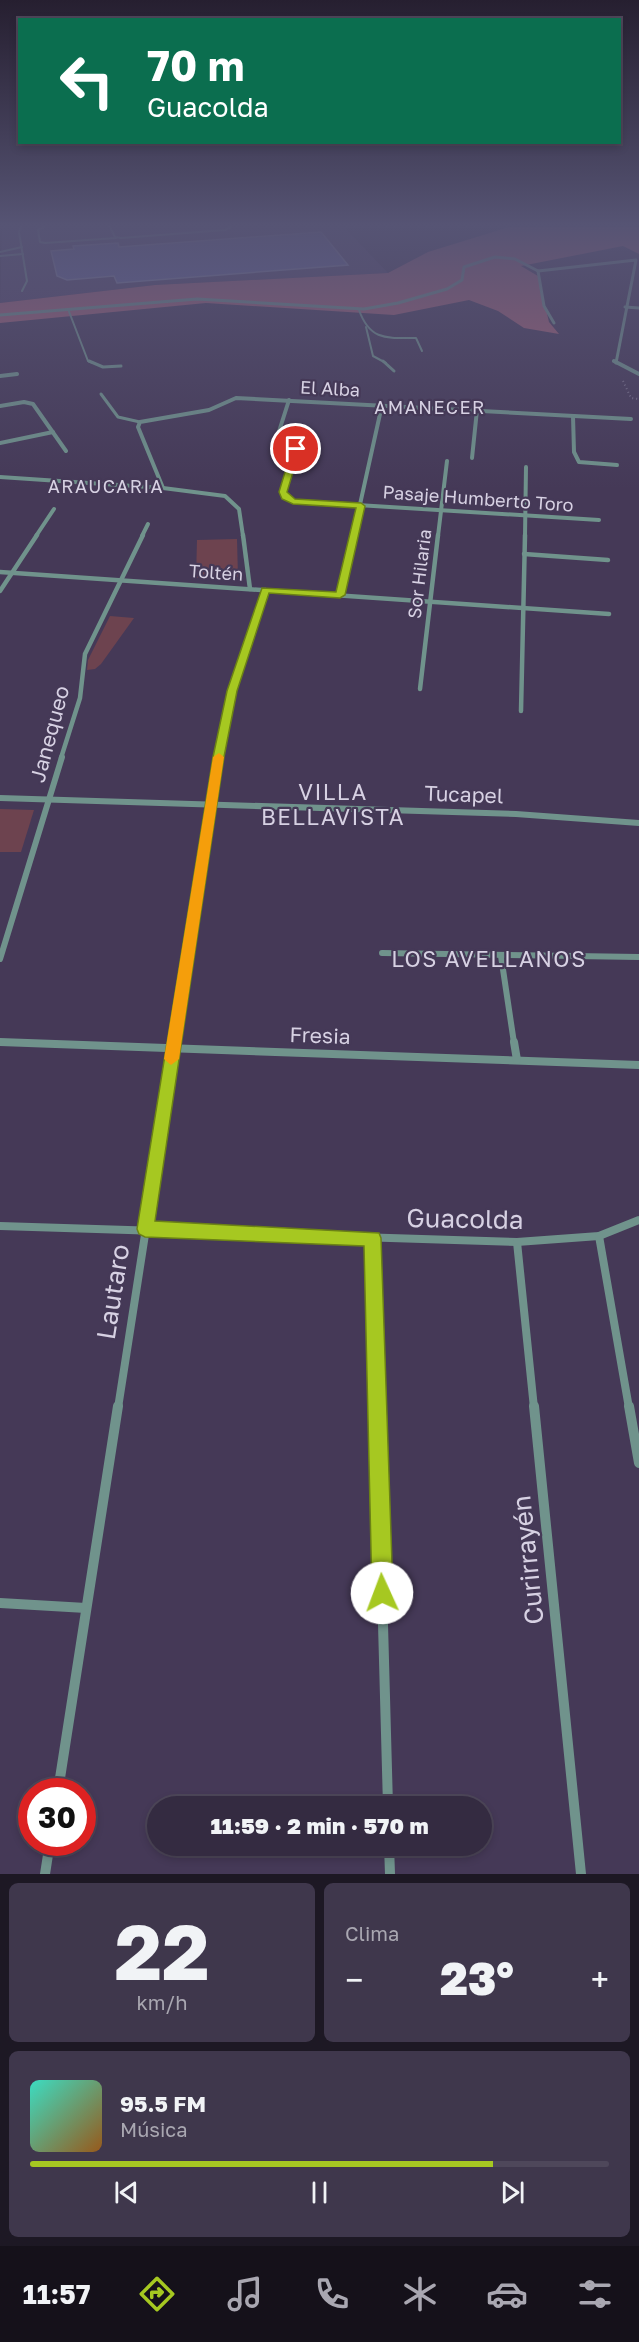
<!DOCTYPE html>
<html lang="es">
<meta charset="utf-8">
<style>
body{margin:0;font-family:"Golos Text",sans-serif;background:#3f374c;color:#f1f3f6;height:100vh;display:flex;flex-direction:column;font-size:22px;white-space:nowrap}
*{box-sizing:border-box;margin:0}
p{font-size:20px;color:#a9a7b1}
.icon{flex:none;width:33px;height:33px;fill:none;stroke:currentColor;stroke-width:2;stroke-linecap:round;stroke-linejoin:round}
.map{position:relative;height:1874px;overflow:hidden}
.sheet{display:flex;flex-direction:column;gap:9px;padding:9px;background:#1d1824;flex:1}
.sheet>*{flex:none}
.top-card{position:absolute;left:18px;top:18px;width:603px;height:126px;border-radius:0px;box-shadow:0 3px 9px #0003,0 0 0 2px #4e475a;background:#0b6e4f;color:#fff;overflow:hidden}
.speed{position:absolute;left:18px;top:1778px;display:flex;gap:12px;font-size:30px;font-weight:700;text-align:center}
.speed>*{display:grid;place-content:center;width:78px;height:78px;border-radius:50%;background:#342b41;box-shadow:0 3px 9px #0003,0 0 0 2px #4e475a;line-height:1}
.speed .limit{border:9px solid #d22;background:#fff;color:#111}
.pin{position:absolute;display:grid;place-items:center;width:51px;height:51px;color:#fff;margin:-26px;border:3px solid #fff;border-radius:50%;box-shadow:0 2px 6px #0007}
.me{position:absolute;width:66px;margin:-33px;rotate:358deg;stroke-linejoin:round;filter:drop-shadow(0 0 4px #0008)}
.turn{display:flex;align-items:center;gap:21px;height:126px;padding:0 30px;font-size:27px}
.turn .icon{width:78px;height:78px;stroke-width:2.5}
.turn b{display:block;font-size:42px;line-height:51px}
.big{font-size:45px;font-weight:800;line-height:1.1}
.sheet .widget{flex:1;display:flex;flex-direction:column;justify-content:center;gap:9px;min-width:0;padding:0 21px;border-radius:9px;background:#3f374c}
.sheet .dial{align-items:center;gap:0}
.dial b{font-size:78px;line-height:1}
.song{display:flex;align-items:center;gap:18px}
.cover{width:72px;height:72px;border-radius:9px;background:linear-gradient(135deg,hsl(170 70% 55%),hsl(30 70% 35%))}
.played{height:6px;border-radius:3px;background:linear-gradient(90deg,#a6c821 80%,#4e475a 80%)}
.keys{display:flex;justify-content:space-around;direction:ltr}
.heat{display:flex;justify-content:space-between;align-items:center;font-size:33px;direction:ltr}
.sheet .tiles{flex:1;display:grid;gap:9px;grid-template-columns:1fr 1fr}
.widget:last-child{grid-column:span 2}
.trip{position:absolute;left:147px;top:1796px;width:345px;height:60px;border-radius:30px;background:#342b41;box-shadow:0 3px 9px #0003,0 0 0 2px #4e475a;font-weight:800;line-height:60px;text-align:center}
.dock{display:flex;height:96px;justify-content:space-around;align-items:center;background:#15111a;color:#a9a7b1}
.dock .icon{width:42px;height:42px}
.dock .current{color:#a6c821}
.dock b{font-size:27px;color:#f1f3f6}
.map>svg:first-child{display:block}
</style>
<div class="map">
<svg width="639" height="1874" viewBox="0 0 639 1874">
<rect width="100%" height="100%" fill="#453957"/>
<path fill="#514367" d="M2,227H344L388,273L155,285L0,303Z"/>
<g fill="#6d434f">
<path d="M237,539L238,577L196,578L197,540Z"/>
<path d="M110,616L134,618L101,664L95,669L87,670L88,660Z"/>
<path d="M0,809L34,810L21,852H0Z"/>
</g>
<path fill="#a46074" d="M509,227H639V254L623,246L521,266L538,276L549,322L559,334L524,328L498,311L469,300L394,315L206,303L0,323V303L155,285L388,273L428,252Z"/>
<path fill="#6466a0" stroke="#8284a6" stroke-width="1.5" d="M321,232L348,265L117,283L114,276L67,280L57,276L51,251L74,249L73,246L118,243L119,247Z"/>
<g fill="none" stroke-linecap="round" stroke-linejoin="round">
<path stroke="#7f768f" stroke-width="2" stroke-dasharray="1 3" stroke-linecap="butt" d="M623,381L631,398L639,399"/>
<g stroke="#70938c" stroke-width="2">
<path d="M21,227L19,232L27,281L22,291"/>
<path d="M44,227L38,230L40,242L45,243L116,238"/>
<path d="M110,227L115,237L121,238L225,230L231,227"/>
<path d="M0,252L22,247"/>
<path d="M0,256L23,254"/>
<path d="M68,309L88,361L93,363"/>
<path d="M359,310C370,341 387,338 416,338L422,351"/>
<path d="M366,327L373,356L386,363"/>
</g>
<g stroke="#70938c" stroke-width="3">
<path d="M89,361L103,367L121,366"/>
<path d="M383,361L394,371"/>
<path d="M101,394L118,417L140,422"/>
</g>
<g stroke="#70938c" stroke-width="3">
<path d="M538,271L544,306L554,323"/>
<path d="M625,307L639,308"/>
<path d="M0,315L197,299L364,309L398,303L447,289L462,280L464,267L495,257L515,259L538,271L636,260L616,363"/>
</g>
<g stroke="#70938c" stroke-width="4">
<path d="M614,361L639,374"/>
<path d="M0,376L17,374"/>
<path d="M0,406L24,402L33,404L66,451"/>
<path d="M573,416L574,452L579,462L617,465"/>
<path d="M0,443L53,432"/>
<path d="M275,444L289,400"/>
<path d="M296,449L283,492L285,497L293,501L599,520"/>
<path d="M472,458L477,410"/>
<path d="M0,477L163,488L225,496L239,509L243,536"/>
<path d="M163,488L138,427L140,422L209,410L236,398L631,419"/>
<path d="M36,536L54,509"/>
<path d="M142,536L148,524"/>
<path d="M353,536L382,405"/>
<path d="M438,536L447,461"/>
<path d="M525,536L526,467"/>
</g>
<g stroke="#70938c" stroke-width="4.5">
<path d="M243,535L250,589"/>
<path d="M524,554L608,560"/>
<path d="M0,572L609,614"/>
<path d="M0,591L37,535"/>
<path d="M340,595L353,535"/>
<path d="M420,689L438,535"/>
<path d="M521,711L525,535"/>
<path d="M61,758L80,698L85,654L143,535"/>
<path d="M219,758L226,711L265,590"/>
</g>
<g stroke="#70938c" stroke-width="6">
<path d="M0,798L516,814L639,823"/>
<path d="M382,953L639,957"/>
<path d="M501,956L514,1043"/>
<path d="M0,959L62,757"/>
<path d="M0,1042L30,1043"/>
<path d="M174,1043L219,757"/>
</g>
<g stroke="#70938c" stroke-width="8">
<path d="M0,1042L639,1065"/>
<path d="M514,1042L517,1060"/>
<path d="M0,1226L517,1242L599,1236L639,1220"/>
<path d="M599,1236L629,1408"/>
<path d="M373,1238L377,1408"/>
<path d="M517,1242L534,1408"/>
<path d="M118,1408L175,1042"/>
</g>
<g stroke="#70938c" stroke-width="10">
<path d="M377,1406L388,1806"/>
<path d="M534,1406L581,1874"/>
<path d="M629,1406L639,1463"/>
<path d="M0,1603L86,1608"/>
<path d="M58,1791L118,1406"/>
<path d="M389,1845L390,1874"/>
<path d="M45,1874L50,1842"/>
</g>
</g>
<linearGradient id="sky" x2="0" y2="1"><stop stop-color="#261f30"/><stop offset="0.46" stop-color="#565474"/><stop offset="1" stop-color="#565474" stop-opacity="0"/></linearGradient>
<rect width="639" height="489" fill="url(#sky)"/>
<path fill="#a6c821" stroke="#6c8215" stroke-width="1.5" d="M296,447L300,449L287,492L295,499L361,503L365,506L345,595L340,598L269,593L237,691L224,757L155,1221L379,1233L381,1238L393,1593L390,1601L382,1604L375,1601L372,1593L364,1246L145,1237L139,1234L137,1229L213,757L227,691L262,588L336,592L356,508L293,504L282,499L279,492L292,449Z"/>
<path fill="#f59e0b" d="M219,753L224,757L179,1059L171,1065L164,1059L213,757Z"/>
<g text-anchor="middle" stroke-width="4.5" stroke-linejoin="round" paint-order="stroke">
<g font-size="18" fill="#d7d1e3" stroke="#453957">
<text transform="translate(330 389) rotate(3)" y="6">El Alba</text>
<text transform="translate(478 499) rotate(4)" y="6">Pasaje Humberto Toro</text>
<text transform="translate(216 573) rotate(4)" y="6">Toltén</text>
<text transform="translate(420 574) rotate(-83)" y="6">Sor Hilaria</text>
</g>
<g font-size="18" letter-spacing="1.5" fill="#d7d1e3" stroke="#453957">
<text x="430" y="414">AMANECER</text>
<text x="106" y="493">ARAUCARIA</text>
</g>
<g font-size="21" fill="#d7d1e3" stroke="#453957">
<text transform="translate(50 734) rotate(-75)" y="7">Janequeo</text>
<text transform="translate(464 795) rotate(2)" y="7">Tucapel</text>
<text transform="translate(320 1036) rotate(2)" y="7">Fresia</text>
</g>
<g font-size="22" letter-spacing="1.5" fill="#d7d1e3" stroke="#453957">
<text x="333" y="800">VILLA<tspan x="333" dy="25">BELLAVISTA</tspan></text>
<text x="489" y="967">LOS AVELLANOS</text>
</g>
<g font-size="26" fill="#d7d1e3" stroke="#453957">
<text transform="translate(465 1219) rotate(1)" y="9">Guacolda</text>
<text transform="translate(113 1292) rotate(-81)" y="9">Lautaro</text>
<text transform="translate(528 1560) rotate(-96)" y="9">Curirrayén</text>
</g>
</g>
</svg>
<div class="speed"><div class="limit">30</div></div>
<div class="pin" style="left:296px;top:449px;background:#d93025"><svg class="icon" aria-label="arrive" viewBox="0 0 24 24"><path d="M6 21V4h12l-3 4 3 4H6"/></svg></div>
<svg class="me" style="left:382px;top:1593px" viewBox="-20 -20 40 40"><circle r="19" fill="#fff"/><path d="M0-13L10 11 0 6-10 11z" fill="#a6c821"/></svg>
<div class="trip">11:59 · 2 min · 570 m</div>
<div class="top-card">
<div class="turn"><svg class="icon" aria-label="left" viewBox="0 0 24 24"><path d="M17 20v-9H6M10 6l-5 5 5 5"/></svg><div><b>70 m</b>Guacolda</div></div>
</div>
</div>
<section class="sheet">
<div class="tiles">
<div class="widget dial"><b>22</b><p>km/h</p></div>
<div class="widget"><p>Clima</p>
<div class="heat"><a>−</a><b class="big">23°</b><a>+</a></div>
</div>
<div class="widget">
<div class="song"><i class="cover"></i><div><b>95.5 FM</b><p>Música</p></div></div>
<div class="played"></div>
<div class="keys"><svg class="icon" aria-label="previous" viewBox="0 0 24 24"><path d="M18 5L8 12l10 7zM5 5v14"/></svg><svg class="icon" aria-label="pause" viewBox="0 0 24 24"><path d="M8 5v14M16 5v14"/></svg><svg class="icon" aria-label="next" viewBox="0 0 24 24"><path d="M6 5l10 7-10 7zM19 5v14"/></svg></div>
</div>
</div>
</section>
<nav class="dock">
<b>11:57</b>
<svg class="icon current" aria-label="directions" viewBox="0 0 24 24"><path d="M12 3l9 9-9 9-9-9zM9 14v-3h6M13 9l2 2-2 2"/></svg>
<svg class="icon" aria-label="music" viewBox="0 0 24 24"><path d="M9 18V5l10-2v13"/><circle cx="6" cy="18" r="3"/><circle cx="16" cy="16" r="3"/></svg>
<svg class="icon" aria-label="phone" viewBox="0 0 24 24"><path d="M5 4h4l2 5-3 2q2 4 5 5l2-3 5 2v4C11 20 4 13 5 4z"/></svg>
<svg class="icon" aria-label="climate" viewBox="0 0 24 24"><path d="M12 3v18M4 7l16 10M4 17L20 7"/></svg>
<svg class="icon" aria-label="car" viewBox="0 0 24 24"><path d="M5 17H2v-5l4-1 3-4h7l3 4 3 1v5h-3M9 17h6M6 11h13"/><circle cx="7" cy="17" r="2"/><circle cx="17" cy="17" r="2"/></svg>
<svg class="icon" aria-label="filters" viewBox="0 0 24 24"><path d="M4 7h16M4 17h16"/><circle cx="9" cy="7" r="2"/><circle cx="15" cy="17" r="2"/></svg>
</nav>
